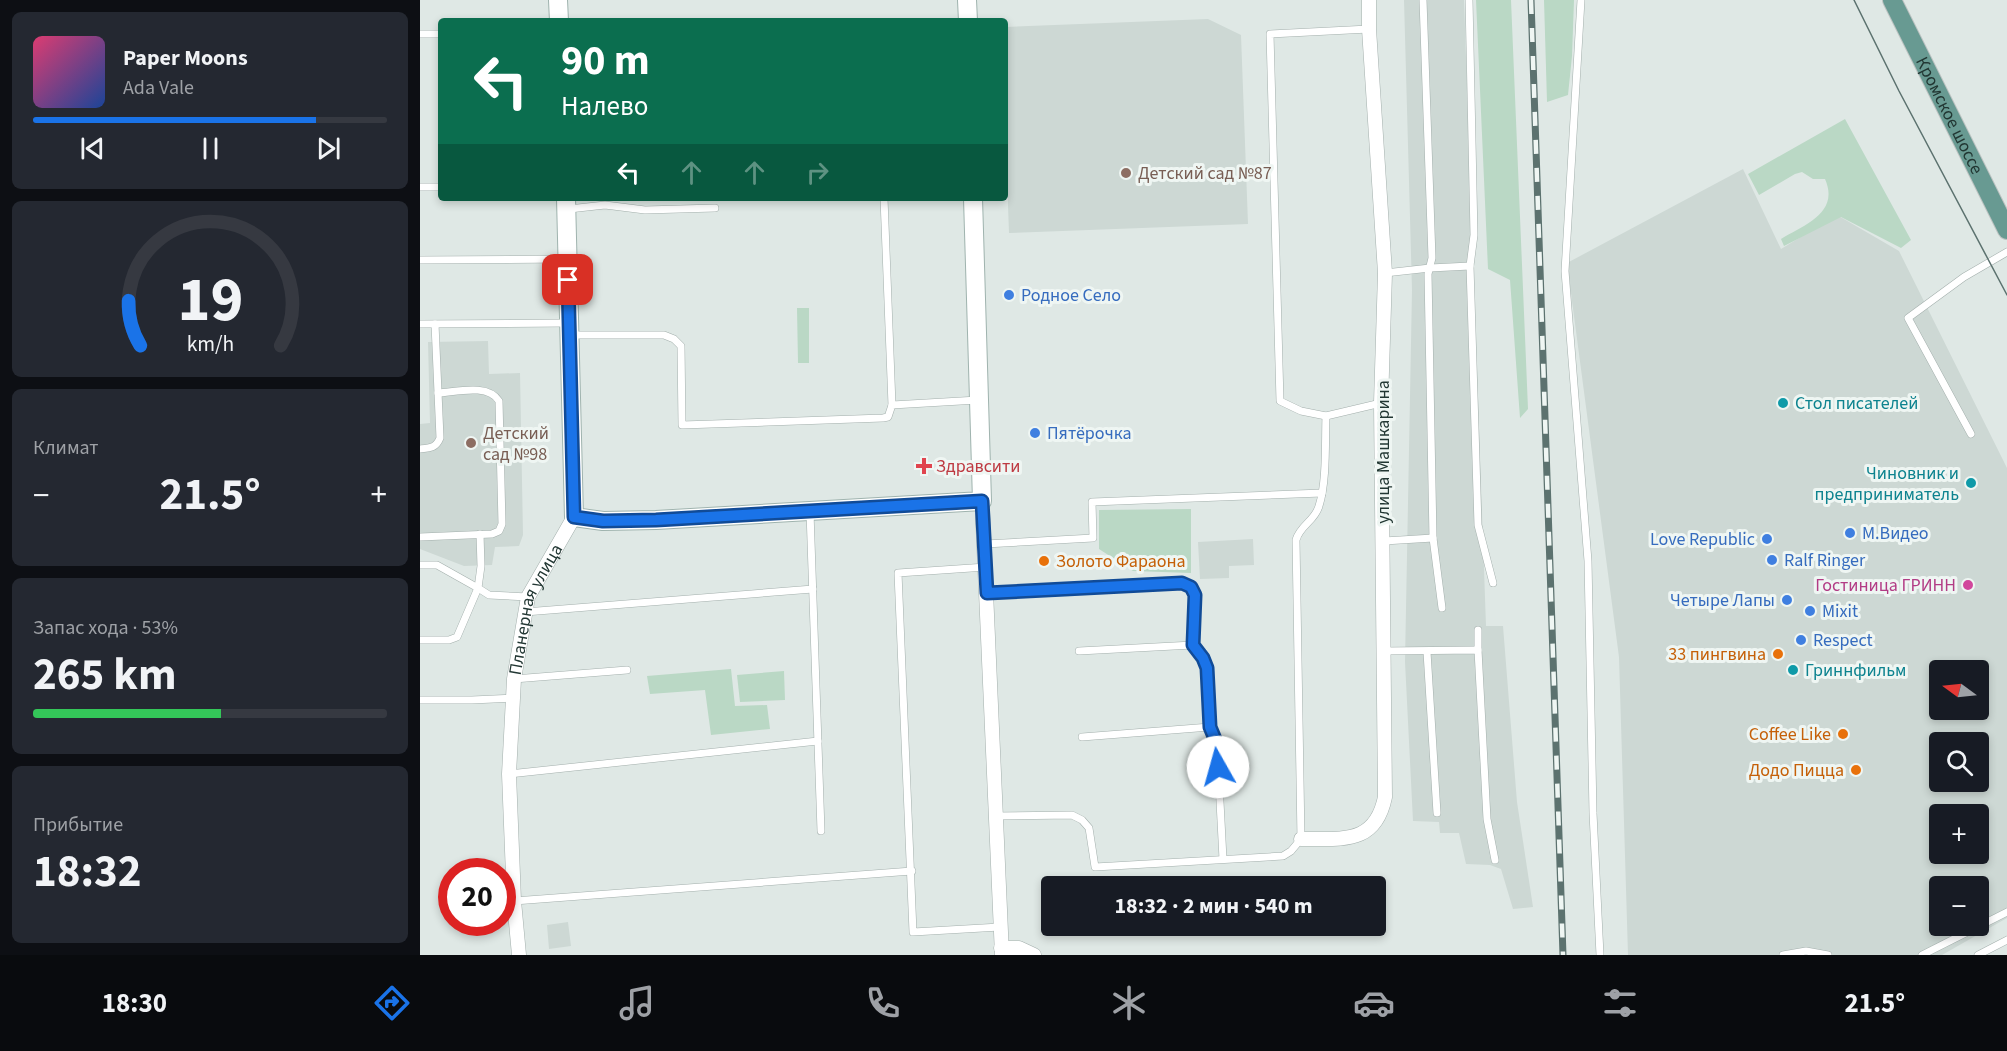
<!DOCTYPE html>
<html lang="ru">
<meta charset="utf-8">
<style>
body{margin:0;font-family:"Source Sans 3",sans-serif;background:#242831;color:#f1f3f6;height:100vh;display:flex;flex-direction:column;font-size:22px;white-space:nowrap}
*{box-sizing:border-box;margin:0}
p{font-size:20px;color:#9ea1a6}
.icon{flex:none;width:33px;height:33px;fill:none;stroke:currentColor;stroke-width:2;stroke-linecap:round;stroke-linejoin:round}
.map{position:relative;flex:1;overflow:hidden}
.side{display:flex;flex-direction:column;gap:12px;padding:12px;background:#0d0f14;width:420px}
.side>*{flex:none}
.banner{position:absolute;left:18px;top:18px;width:570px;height:183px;border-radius:6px;box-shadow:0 3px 9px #0003;background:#0b6e4f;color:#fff;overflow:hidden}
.needle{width:39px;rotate:285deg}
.tools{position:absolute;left:1509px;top:660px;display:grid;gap:12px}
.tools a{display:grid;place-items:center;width:60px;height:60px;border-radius:6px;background:#171b24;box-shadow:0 3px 9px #0003;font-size:30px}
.speed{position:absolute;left:18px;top:858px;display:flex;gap:12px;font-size:30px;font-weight:700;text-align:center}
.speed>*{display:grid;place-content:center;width:78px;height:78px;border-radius:50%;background:#171b24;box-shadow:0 3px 9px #0003;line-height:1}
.speed .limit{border:9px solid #d22;background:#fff;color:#111}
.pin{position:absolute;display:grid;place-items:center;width:51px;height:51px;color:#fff;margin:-26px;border-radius:12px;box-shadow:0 3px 9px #0006}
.me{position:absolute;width:66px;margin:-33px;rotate:353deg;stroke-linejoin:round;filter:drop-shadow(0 0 4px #0008)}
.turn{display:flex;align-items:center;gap:21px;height:126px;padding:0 24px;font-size:27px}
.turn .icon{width:78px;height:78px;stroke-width:2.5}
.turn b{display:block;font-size:42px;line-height:51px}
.lanes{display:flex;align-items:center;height:57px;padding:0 24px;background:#0003;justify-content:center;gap:30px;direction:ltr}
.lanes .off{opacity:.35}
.big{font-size:45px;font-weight:700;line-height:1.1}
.side .card{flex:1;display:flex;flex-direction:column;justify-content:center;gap:9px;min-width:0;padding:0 21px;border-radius:9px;background:#242831}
.side .dial{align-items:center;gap:0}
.dial svg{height:156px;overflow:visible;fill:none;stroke:#363941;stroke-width:7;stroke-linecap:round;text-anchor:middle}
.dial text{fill:#f1f3f6;stroke:none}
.song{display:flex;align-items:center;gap:18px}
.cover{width:72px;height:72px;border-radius:9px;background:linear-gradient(135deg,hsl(340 70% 55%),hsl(220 70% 35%))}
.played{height:6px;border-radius:3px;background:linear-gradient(90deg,#1a73e8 80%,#363941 80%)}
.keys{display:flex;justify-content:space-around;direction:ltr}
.heat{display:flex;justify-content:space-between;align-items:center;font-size:33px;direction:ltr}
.charge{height:9px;border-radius:4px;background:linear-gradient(90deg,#34c759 53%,#363941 0)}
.trip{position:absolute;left:621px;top:876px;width:345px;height:60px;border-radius:6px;background:#171b24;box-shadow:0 3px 9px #0003;font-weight:700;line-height:60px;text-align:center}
.dock{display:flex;height:96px;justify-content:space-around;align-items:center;background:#090b0e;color:#9ea1a6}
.dock .icon{width:42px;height:42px}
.dock .current{color:#1a73e8}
.dock b{font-size:27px;color:#f1f3f6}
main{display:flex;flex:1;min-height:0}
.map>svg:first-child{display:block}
</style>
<main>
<section class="side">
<div class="card">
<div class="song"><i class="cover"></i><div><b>Paper Moons</b><p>Ada Vale</p></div></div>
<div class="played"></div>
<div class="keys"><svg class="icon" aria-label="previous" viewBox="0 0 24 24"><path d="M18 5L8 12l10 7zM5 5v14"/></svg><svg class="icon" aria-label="pause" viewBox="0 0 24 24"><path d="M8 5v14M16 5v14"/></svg><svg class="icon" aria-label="next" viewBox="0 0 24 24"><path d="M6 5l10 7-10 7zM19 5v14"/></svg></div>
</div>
<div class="card dial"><svg viewBox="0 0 100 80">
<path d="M14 69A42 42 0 1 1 86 69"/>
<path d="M14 69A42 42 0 0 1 8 46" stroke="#1a73e8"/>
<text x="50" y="56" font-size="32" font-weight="700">19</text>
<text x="50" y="72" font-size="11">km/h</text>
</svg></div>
<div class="card"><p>Климат</p>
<div class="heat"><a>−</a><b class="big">21.5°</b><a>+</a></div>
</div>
<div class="card"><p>Запас хода · 53%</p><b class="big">265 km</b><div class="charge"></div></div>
<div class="card"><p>Прибытие</p><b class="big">18:32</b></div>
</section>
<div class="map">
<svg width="1587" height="955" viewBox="0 0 1587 955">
<rect width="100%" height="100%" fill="#dfe8e5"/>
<g fill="#cdd8d4" fill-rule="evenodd">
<path d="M984,0H1044L1066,626H1083L1097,802L1113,907L1093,909L1081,869L1070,865L1046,864L1039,833H1020L1019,822L993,821L985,662L992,290Z"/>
<path d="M788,19L821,35L828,224L589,233L585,122V27Z"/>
<path d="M1323,169L1361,249L1417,215L1479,251L1587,468V918L1522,955H1208L1199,657L1147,263ZM1520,670H1558V710H1520ZM1520,742H1558V782H1520ZM1520,814H1558V854H1520ZM1520,886H1558V926H1520Z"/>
<path d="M68,341L69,374L100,373L103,535L99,546L75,547L72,565L44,566L0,549V424L10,423L8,342Z"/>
<path d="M833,539L834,565L809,566V578L780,579L778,542Z"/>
<path d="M148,922L151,946L129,949L127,925Z"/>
</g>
<g fill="#bad8c5">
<path d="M1056,0H1091L1108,409L1100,418L1090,280L1068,269Z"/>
<path d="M1124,0H1154L1152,56L1148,95L1127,102Z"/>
<path d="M1425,119L1491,240L1481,248L1421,217L1364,246L1361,239C1384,225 1420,213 1405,179H1393L1382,172L1375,174L1339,195L1328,174Z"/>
<path d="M377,308H389V363H378Z"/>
<path d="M771,509V573L713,571L679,549V510Z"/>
<path d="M311,669L315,706L347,705L350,729L291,735L285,690L230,694L227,676Z"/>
<path d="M364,671L365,700L320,702L317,675Z"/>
</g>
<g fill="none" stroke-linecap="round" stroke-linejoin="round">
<defs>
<g id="lane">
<path d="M1003,0L1012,258L1008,274L1013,538"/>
<path d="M1049,0L1054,235L1050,266L1058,525L1073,583"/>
<path d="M1161,0L1145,271L1168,561L1173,813L1180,955"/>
<path d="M949,29L850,34L860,401L881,411L906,416L961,403"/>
<path d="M0,34H21"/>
<path d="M0,187H21"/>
<path d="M464,198L472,405"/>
<path d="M149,209L185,205L225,210L295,208"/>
<path d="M0,260L147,259"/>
<path d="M965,273L1010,268L1050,266"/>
<path d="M0,324L147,323"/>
<path d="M150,335H244L254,339L261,346L262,425L463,418L468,417L472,405L558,400"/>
<path d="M1551,434L1488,318L1544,277L1587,252"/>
<path d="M0,449C10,448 16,448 20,438L15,324"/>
<path d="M390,512L401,831"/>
<path d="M60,534L61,566L58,588L69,595L108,597"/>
<path d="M0,537L72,534L79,531L82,524L79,401C68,383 36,392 18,393"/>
<path d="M964,541L1013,538L1022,608"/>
<path d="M565,544L673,538L672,502L902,493"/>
<path d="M0,565H17L58,588L37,637L29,640H0"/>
<path d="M566,567L478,573L493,932L580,927"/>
<path d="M567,593L762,583L771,587L775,595L773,645C797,673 785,694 790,727C791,732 795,739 797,744L803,859"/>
<path d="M105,612L393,589"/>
<path d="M1058,650V630"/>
<path d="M659,651L773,645"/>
<path d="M964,651L1058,650L1067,819L1075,860"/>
<path d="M1007,652L1017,813"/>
<path d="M94,679L207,670"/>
<path d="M0,700H52L93,698"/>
<path d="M662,737L790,727"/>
<path d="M89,774L398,741"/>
<path d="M576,816L652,815L662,820L669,828L675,867L863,856L871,851L881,839L876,540C880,525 895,521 899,506C907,481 905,442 906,416"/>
<path d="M94,901L492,871"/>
<path d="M1363,955L1386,951L1408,955"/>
<path d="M1502,955L1587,912"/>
<path d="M1558,955L1587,940"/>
</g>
<g id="street">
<path d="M562,501L582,955"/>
<path d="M881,839C921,838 955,846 965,797L961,403L965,273L949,29V0"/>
<path d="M581,948H599L614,955"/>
<path id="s1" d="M99,955L94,901L89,774L94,679L108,597L154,517"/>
</g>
<g id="secondary">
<path d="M138,0L139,21"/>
<path d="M547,0L548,21"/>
<path d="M146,198L154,517L183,521L236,520L562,501L553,198"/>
</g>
<g id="primary">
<path id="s2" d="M1472,0L1587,230"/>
</g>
</defs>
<use href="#lane" stroke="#a3afac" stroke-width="8"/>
<use href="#street" stroke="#a3afac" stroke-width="15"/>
<use href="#secondary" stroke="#9fb3ae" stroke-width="20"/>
<use href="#primary" stroke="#bdc3c2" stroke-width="20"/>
<use href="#lane" stroke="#fff" stroke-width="7"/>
<use href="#street" stroke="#fff" stroke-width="14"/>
<use href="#secondary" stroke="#fff" stroke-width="18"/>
<use href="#primary" stroke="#689a92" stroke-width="18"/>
<path stroke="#5c726f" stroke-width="1.5" d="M1434,0L1479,91L1587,295"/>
<defs>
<path id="rail" d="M1111,0L1143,955"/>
</defs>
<use href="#rail" stroke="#5c726f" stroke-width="7"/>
<use href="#rail" stroke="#eff6f3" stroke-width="4.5" stroke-dasharray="14" stroke-linecap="butt"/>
</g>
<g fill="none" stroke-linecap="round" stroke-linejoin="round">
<defs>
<path id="route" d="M148,280L154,517L183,521L236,520L562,501L567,593L762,583L771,587L775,595L773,645L783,658L787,668L790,727L797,744L798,767"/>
</defs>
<use href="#route" stroke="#114b97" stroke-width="15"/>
<use href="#route" stroke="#1a73e8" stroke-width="10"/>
</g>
<g fill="#8d6e63" stroke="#eff6f3" stroke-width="2">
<circle cx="706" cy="173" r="6"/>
<circle cx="51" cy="443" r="6"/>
</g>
<g fill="#3f7fe0" stroke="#eff6f3" stroke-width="2">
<circle cx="589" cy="295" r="6"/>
<circle cx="615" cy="433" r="6"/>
<circle cx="1430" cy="533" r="6"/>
<circle cx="1347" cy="539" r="6"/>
<circle cx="1352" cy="560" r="6"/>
<circle cx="1367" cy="600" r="6"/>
<circle cx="1390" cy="611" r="6"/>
<circle cx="1381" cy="640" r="6"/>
</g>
<g fill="#0f9aa8" stroke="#eff6f3" stroke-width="2">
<circle cx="1363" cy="403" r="6"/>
<circle cx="1551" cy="483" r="6"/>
<circle cx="1373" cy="670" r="6"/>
</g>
<path fill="#e0444e" stroke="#eff6f3" stroke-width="2" d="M501 457h6v6h6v6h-6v6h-6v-6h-6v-6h6z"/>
<g fill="#e8710a" stroke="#eff6f3" stroke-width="2">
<circle cx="624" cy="561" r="6"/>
<circle cx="1358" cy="654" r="6"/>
<circle cx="1423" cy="734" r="6"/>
<circle cx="1436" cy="770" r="6"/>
</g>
<circle fill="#d1479c" stroke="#eff6f3" stroke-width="2" cx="1548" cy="585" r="6"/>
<g text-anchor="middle" stroke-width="6" stroke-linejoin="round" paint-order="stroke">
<g font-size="18" fill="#223733" stroke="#eff6f3">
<text dy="6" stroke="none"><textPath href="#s2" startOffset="129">Кромское шоссе</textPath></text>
<text transform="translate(963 452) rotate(-90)" y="6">улица Машкарина</text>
<text dy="6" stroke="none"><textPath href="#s1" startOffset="350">Планерная улица</textPath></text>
</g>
<g font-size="18" fill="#785e54" stroke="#eff6f3" text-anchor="start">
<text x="718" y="179">Детский сад №87</text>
<text x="63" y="439">Детский<tspan x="63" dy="21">сад №98</tspan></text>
</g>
<g font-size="18" fill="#366cbe" stroke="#eff6f3" text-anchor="start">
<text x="601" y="301">Родное Село</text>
<text x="627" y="439">Пятёрочка</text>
<text x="1442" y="539">М.Видео</text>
<text x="1335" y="545" text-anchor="end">Love Republic</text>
<text x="1364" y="566">Ralf Ringer</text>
<text x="1355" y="606" text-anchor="end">Четыре Лапы</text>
<text x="1402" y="617">Mixit</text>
<text x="1393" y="646">Respect</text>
</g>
<g font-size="18" fill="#0d838f" stroke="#eff6f3" text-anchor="start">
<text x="1375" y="409">Стол писателей</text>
<text x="1539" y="479" text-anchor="end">Чиновник и<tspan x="1539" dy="21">предприниматель</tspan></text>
<text x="1385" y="676">Гриннфильм</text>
</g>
<g font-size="18" fill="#be3a42" stroke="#eff6f3" text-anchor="start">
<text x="516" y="472">Здравсити</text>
</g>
<g font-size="18" fill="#c56008" stroke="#eff6f3" text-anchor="end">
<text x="636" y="567" text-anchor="start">Золото Фараона</text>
<text x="1346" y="660">33 пингвина</text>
<text x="1411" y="740">Coffee Like</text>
<text x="1424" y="776">Додо Пицца</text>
</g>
<g font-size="18" fill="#b23c85" stroke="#eff6f3" text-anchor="end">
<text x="1536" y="591">Гостиница ГРИНН</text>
</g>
</g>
</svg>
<div class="tools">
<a><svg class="needle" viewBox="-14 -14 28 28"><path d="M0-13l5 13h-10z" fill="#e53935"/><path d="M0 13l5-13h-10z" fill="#9ea1a6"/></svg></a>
<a><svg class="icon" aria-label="search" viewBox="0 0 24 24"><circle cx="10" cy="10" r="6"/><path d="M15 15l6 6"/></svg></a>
<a>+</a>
<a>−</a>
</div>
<div class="speed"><div class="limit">20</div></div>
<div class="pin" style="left:148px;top:280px;background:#d93025"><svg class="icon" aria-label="arrive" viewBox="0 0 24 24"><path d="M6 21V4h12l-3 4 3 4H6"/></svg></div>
<svg class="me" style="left:798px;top:767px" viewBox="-20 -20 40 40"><circle r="19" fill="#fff"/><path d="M0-13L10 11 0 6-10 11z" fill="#1a73e8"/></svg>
<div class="trip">18:32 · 2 мин · 540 m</div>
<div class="banner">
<div class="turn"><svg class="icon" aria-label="left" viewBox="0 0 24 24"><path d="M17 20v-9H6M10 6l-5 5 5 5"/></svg><div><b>90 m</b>Налево</div></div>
<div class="lanes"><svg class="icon" aria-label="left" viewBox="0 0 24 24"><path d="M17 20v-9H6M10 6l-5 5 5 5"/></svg><svg class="icon off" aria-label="ahead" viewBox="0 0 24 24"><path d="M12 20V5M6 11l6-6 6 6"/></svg><svg class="icon off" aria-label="ahead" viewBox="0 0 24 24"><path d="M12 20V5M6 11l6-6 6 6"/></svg><svg class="icon off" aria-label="right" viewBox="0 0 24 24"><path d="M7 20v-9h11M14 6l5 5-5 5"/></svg></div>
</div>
</div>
</main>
<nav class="dock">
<b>18:30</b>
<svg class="icon current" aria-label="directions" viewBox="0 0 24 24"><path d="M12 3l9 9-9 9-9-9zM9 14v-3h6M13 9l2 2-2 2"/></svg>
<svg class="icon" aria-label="music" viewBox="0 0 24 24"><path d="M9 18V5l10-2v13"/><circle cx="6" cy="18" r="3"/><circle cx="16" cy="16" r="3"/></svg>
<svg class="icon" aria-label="phone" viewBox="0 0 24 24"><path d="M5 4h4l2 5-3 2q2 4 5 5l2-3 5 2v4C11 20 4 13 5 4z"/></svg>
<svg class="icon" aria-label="climate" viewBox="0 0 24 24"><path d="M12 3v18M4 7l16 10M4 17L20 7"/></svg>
<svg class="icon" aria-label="car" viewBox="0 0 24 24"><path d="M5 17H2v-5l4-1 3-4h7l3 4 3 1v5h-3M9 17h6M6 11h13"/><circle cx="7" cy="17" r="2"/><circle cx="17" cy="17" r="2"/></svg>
<svg class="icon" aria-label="filters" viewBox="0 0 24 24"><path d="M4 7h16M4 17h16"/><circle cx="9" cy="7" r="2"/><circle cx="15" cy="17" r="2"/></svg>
<b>21.5°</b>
</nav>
